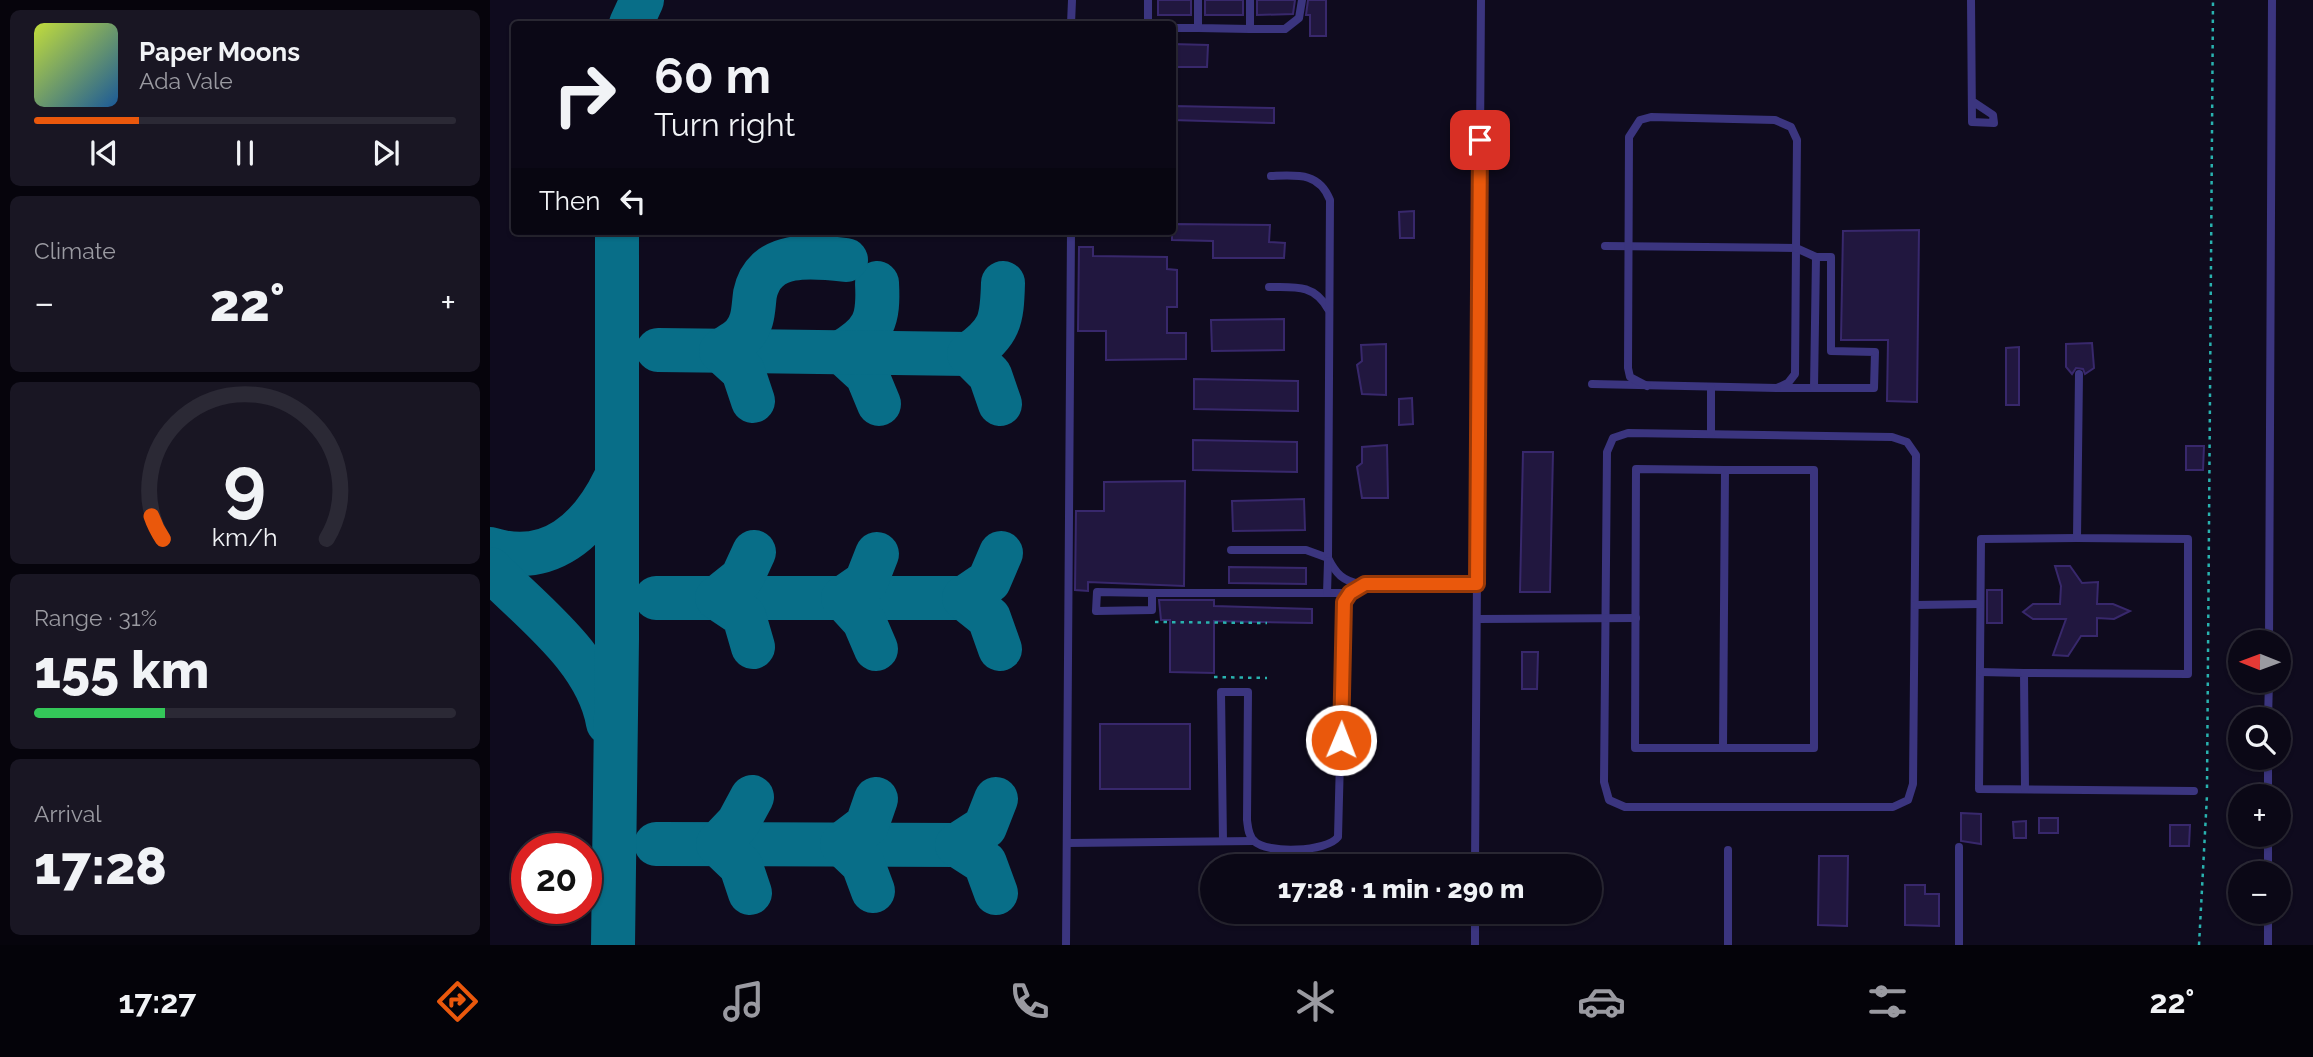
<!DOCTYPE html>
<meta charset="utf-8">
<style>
body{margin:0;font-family:Raleway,sans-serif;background:#191623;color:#f1f3f6;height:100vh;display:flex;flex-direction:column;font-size:26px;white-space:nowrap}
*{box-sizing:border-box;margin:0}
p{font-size:23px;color:#9a9aa1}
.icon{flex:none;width:38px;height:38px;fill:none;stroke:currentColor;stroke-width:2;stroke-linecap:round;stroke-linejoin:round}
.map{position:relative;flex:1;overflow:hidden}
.sheet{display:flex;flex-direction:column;gap:10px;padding:10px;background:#06040c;width:490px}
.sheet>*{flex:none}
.top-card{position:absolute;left:21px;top:21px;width:665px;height:214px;border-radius:7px;box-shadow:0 2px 5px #0004,0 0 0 2px #2b2935;background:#0b0816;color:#f1f3f6;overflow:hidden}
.needle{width:46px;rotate:271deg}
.controls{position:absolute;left:1738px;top:630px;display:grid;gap:14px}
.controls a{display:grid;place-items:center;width:63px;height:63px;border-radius:50%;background:#0b0816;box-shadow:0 2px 5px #0004,0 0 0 2px #2b2935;font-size:35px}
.speed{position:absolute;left:21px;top:833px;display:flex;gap:14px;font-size:35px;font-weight:700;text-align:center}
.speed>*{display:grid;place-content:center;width:91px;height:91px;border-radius:50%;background:#0b0816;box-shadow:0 2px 5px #0004,0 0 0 2px #2b2935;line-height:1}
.speed .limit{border:10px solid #d22;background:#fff;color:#111}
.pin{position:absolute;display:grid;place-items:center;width:60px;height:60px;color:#fff;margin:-30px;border-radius:14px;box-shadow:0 4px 10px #0006}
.me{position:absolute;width:77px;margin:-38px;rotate:1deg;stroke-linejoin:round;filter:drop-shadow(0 0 5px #0008)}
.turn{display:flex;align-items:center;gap:24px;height:147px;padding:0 28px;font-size:32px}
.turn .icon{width:91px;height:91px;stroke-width:2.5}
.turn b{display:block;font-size:49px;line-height:60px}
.then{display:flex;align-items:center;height:66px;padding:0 28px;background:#0003;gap:14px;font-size:26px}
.big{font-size:52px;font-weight:800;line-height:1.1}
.sheet .widget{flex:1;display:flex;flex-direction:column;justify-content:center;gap:10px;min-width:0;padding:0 24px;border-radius:10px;background:#191623}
.sheet .dial{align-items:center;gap:0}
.dial svg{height:182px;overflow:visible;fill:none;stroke:#2b2935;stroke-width:7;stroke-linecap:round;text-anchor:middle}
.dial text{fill:#f1f3f6;stroke:none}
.song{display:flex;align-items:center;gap:21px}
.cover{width:84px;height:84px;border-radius:10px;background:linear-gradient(135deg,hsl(70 70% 55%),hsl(210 70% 35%))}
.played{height:7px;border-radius:4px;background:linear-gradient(90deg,#ea580c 25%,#2b2935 25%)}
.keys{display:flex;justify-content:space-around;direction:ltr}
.heat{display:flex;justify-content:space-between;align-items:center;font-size:38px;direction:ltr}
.charge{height:10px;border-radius:5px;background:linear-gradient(90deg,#34c759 31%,#2b2935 0)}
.trip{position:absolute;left:710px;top:854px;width:402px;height:70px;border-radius:35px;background:#0b0816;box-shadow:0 2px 5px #0004,0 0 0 2px #2b2935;font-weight:800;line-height:70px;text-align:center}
.dock{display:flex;height:112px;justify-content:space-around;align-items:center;background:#040309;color:#9a9aa1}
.dock .icon{width:49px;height:49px}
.dock .current{color:#ea580c}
.dock b{font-size:32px;color:#f1f3f6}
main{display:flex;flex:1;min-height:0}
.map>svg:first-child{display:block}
</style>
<main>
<section class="sheet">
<div class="widget">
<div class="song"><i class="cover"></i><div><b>Paper Moons</b><p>Ada Vale</p></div></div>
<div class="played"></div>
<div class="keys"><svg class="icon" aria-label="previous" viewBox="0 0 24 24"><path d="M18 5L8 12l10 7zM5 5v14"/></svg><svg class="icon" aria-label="pause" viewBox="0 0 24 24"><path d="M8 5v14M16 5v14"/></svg><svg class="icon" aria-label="next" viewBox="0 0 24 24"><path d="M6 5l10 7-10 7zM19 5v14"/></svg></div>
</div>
<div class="widget"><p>Climate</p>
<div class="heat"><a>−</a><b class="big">22°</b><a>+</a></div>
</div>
<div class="widget dial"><svg viewBox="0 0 100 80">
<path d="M14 69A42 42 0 1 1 86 69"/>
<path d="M14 69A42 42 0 0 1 9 59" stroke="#ea580c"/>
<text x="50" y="56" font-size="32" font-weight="700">9</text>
<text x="50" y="72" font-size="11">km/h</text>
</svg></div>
<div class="widget"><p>Range · 31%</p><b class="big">155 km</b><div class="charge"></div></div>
<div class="widget"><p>Arrival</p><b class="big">17:28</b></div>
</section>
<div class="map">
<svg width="1823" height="945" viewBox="0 0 1823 945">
<rect width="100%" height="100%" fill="#0f0b1e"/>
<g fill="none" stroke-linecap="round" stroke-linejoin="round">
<g stroke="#086e88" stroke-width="44">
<path d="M141,24L152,0"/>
<path d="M387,283C389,320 384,333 352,352L377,375L389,404"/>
<path d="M168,350L479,354"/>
<path d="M263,401L253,371L231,351C238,346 248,341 253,335C264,323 263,308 265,294C274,250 323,256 356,260"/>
<path d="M510,404L500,375L479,354C510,332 512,321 513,283"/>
<path d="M0,549C60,568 101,529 125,479"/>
<path d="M0,569C43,613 107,659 118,723"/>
<path d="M166,598H474"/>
<path d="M263,647L254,616L227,598L252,578L264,552"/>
<path d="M386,649L374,621L353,598L376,582L387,554"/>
<path d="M510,649L499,618L474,598L499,581L511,553"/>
<path d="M166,844L467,845"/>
<path d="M383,891L373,864L352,844L377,825L386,799"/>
<path d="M260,893L251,866L228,844L248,823L262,797"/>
<path d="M506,893L495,863L467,845L495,827L506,799"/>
<path d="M123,945L127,639V231"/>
</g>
</g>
<g fill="#21173f" stroke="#38286c" stroke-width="2">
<rect x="668" y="0" width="33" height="15"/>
<rect x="715" y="0" width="38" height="15"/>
<path d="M767,0H805L803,14L767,15Z"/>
<path d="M818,0H836V36H820V15H816Z"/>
<path d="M682,44L718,45L717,67H682Z"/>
<path d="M682,106L784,108V123L682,120Z"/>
<path d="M924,211V238H910L909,212Z"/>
<path d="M682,224L780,225L779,242L795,243L794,258H723V241L682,240Z"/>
<path d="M1429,230L1427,402L1397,401L1398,340H1351L1353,231Z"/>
<path d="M589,247H603V256L677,257V269L687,270V307H677V333H696V359L616,360V331H588Z"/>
<path d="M794,319V350L722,351L721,320Z"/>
<path d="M1602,343L1604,368L1595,374L1593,369L1586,368L1582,374L1576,367V344Z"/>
<path d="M896,344V395L872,394L867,365L872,361L871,345Z"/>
<path d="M1529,347V405H1516V348Z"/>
<path d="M704,379L808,381V411L704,409Z"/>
<path d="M922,398L923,424L909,425V399Z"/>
<path d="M703,440L807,442V472L703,470Z"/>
<path d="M897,445L898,498H872L867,467L872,463V447Z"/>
<path d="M1696,446H1714L1713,470H1696Z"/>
<path d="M1033,452H1063L1060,592H1030Z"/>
<path d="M695,481L694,586L598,582V591L585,590L586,511H614V482Z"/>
<path d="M814,499L815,530L743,531L742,501Z"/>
<path d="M1565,566H1580L1592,583L1608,582L1607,604H1623L1640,611L1624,619L1607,618V636H1591L1578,656L1563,655L1576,619H1543L1533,612L1543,604H1570L1571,586Z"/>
<path d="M739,567L816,568V584L739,583Z"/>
<rect x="1497" y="590" width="15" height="33"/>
<path d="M669,600H724V606L822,609V623L724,621V673L680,672V620H671Z"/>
<path d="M1032,652H1048L1047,689H1032Z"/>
<rect x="610" y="724" width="90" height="65"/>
<path d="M1471,813L1491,814V844L1471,841Z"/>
<rect x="1549" y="818" width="19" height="15"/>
<path d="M1536,821V838H1524L1523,822Z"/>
<path d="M1680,825H1700L1699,846H1680Z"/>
<path d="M1329,856H1358L1357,926L1328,925Z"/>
<path d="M1415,885H1435V894H1449V926L1415,925Z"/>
</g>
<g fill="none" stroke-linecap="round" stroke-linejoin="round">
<g stroke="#29b2af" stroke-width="2.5" stroke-dasharray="3.5 5" stroke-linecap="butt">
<path d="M665,622L777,623"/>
<path d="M724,677L777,678"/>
<path d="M1717,788L1723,0"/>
<path d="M1709,945L1717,795"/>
</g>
<g stroke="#3b357f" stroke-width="8">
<path d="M708,0V28L760,29"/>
<path d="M760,0V29H795L809,18L812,0"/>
<path d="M1481,0L1482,122L1504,123L1503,115L1482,101"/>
<path d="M581,24L582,0"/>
<path d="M658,24V0"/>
<path d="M682,28H708"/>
<path d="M1115,246L1306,248L1305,374L1298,383L1287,388H1324"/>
<path d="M779,287C805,287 824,284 838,309"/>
<path d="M1102,384L1287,388"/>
<path d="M1157,386L1140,377L1138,368L1139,137L1150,120L1161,117L1285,120L1301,127L1307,140L1306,248L1326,257H1341V351L1385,352L1384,388H1324L1326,257"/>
<path d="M1138,433L1402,437L1417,442L1426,455L1423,784L1418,800L1403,807H1135L1119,800L1114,782L1117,452L1123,438Z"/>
<path d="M1221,434V387"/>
<path d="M1587,538L1491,539L1489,789L1704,791"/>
<path d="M741,550H816L838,558L840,200C829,172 807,175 781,176"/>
<path d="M838,558C846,574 853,581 870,584H987"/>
<path d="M662,593L607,592L606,611L662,610V593H860"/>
<path d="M837,593L838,561"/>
<path d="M1425,605L1490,604"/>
<path d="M987,619L1146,618"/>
<path d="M1779,642L1782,0"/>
<path d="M1491,672L1534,673L1535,789"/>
<path d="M1534,673L1698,674V539L1587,538L1589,374"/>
<path d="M1778,719L1779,681"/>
<path d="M1233,748L1235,470H1324V748H1145L1146,469L1235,470"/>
<path d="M1778,796V758"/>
<path d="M733,841L731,692H758L757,820C758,827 758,835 764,841C777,854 837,852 848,837L854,602L860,593L875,584"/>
<path d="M578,843L764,841"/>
<path d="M1469,847V945"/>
<path d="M985,866L991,0"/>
<path d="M1778,873V835"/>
<path d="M576,945L581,231"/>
<path d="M985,945V912"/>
<path d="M1238,945V850"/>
<path d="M1778,945V912"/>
</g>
</g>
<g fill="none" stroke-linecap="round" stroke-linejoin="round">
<defs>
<path id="route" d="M851,740L854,602L860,593L875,584H987L990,140"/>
</defs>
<use href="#route" stroke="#983908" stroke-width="18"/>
<use href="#route" stroke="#ea580c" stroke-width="12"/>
</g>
</svg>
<div class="controls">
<a><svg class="needle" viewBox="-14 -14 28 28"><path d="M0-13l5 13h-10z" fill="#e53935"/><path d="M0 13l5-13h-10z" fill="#9a9aa1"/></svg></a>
<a><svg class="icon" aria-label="search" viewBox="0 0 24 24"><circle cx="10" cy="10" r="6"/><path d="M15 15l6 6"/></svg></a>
<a>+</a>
<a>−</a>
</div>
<div class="speed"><div class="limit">20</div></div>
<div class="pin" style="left:990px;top:140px;background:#d93025"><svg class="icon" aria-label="arrive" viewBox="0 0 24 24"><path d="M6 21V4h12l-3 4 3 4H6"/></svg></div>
<svg class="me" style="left:851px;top:740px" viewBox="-20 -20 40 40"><circle r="17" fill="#ea580c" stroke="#fff" stroke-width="3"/><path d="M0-11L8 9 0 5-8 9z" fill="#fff"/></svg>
<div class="trip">17:28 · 1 min · 290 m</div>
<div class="top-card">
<div class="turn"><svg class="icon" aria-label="right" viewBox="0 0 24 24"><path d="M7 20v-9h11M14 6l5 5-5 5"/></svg><div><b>60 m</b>Turn right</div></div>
<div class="then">Then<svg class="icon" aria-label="left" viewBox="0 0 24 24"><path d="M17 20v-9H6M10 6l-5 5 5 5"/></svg></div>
</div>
</div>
</main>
<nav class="dock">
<b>17:27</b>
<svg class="icon current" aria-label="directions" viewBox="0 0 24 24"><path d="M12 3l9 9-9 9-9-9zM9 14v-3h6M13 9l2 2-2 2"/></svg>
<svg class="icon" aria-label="music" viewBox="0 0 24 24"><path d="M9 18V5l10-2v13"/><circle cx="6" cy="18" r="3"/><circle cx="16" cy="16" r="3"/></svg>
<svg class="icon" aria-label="phone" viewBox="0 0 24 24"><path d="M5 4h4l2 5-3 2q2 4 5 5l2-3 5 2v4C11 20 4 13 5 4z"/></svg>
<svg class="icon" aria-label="climate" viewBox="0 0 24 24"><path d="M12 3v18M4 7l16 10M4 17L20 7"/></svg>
<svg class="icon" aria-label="car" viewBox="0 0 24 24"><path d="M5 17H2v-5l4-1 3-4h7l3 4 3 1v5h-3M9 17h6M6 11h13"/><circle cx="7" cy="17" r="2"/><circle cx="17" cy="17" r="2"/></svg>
<svg class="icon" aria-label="filters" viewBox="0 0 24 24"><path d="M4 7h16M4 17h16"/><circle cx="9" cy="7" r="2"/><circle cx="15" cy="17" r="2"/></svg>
<b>22°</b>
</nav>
